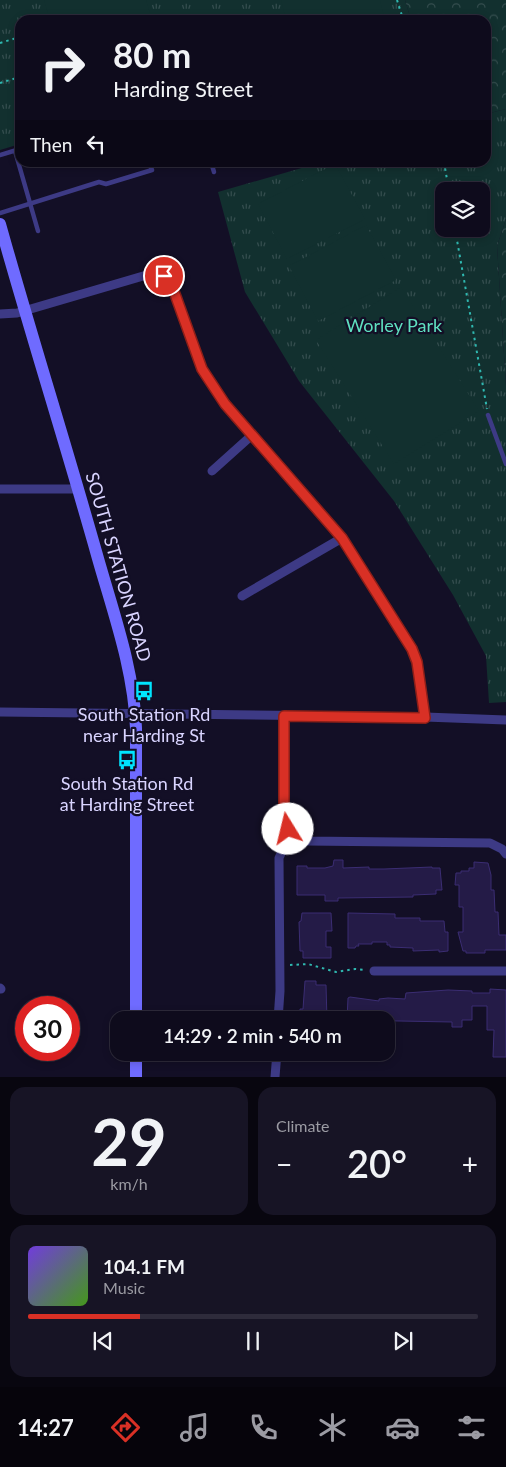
<!DOCTYPE html>
<meta charset="utf-8">
<style>
body{margin:0;font-family:Lato,sans-serif;background:#171425;color:#f1f3f6;height:100vh;display:flex;flex-direction:column;font-size:19px;white-space:nowrap}
*{box-sizing:border-box;margin:0}
p{font-size:16px;color:#9b9ba3}
.icon{flex:none;width:28px;height:28px;fill:none;stroke:currentColor;stroke-width:2;stroke-linecap:round;stroke-linejoin:round}
.map{position:relative;height:1077px;overflow:hidden}
.drawer{display:flex;flex-direction:column;gap:10px;padding:10px;background:#08060f;flex:1}
.drawer>*{flex:none}
.top-card{position:absolute;left:15px;top:15px;width:476px;height:152px;border-radius:15px;box-shadow:0 2px 8px #0003,0 0 0 1px #2e2b3b;background:#0e0b1c;color:#f1f3f6;overflow:hidden}
.fabs{position:absolute;left:435px;top:182px;display:grid;gap:10px}
.fabs a{display:grid;place-items:center;width:55px;height:55px;border-radius:10px;background:#0e0b1c;box-shadow:0 2px 8px #0003,0 0 0 1px #2e2b3b;font-size:25px}
.speed{position:absolute;left:15px;top:996px;display:flex;gap:10px;font-size:25px;font-weight:700;text-align:center}
.speed>*{display:grid;place-content:center;width:65px;height:65px;border-radius:50%;background:#0e0b1c;box-shadow:0 2px 8px #0003,0 0 0 1px #2e2b3b;line-height:1}
.speed .limit{border:8px solid #d22;background:#fff;color:#111}
.pin{position:absolute;display:grid;place-items:center;width:42px;height:42px;color:#fff;margin:-21px;border:2px solid #fff;border-radius:50%;box-shadow:0 1px 5px #0007}
.me{position:absolute;width:55px;margin:-28px;rotate:351deg;stroke-linejoin:round;filter:drop-shadow(0 0 4px #0008)}
.turn{display:flex;align-items:center;gap:18px;height:105px;padding:0 15px;font-size:22px}
.turn .icon{width:65px;height:65px;stroke-width:2.5}
.turn b{display:block;font-size:35px;line-height:42px}
.then{display:flex;align-items:center;height:48px;padding:0 15px;background:#0003;gap:10px;font-size:19px}
.big{font-size:38px;font-weight:600;line-height:1.1}
.drawer .tile{flex:1;display:flex;flex-direction:column;justify-content:center;gap:8px;min-width:0;padding:0 18px;border-radius:15px;background:#171425}
.drawer .dial{align-items:center;gap:0}
.dial b{font-size:65px;line-height:1}
.song{display:flex;align-items:center;gap:15px}
.cover{width:60px;height:60px;border-radius:8px;background:linear-gradient(135deg,hsl(260 70% 55%),hsl(100 70% 35%))}
.played{height:5px;border-radius:2px;background:linear-gradient(90deg,#d93025 25%,#2e2b3b 25%)}
.keys{display:flex;justify-content:space-around;direction:ltr}
.heat{display:flex;justify-content:space-between;align-items:center;font-size:28px;direction:ltr}
.drawer .tiles{flex:1;display:grid;gap:10px;grid-template-columns:1fr 1fr}
.tile:last-child{grid-column:span 2}
.trip{position:absolute;left:110px;top:1011px;width:285px;height:50px;border-radius:15px;background:#0e0b1c;box-shadow:0 2px 8px #0003,0 0 0 1px #2e2b3b;font-weight:600;line-height:50px;text-align:center}
.dock{display:flex;height:80px;justify-content:space-around;align-items:center;background:#06040b;color:#9b9ba3}
.dock .icon{width:35px;height:35px}
.dock .active{color:#d93025}
.dock b{font-size:22px;color:#f1f3f6}
.map>svg:first-child{display:block}
</style>
<div class="map">
<svg width="506" height="1077" viewBox="0 0 506 1077">
<defs>
<pattern id="grass-tufts" width="24" height="20" patternUnits="userSpaceOnUse" patternTransform="scale(1.25)"><rect width="24" height="20" fill="#12302f"/><path d="M3 7l-1-3M5 7V3M7 7l1-3M15 17l-1-3M17 17v-4M19 17l1-3" fill="none" stroke="#344d4e"/></pattern>
<pattern id="forest-crowns" width="20" height="18" patternUnits="userSpaceOnUse" patternTransform="scale(1.25)"><rect width="20" height="18" fill="#12302f"/><path d="M2 6a3 3 0 1 1 6 0M12 15a3 3 0 1 1 6 0" fill="none" stroke="#344d4e"/></pattern>
</defs>
<rect width="100%" height="100%" fill="#130f26"/>
<g fill="url(#grass-tufts)" fill-rule="evenodd">
<path d="M0,0H405L411,20H20V144L0,150Z"/>
<path d="M506,109V219L497,246L506,386V702L489,703L486,656L453,595L394,501L299,381L245,292L218,192L319,163L486,162V114ZM444,191H481V229H444Z"/>
</g>
<g fill="url(#forest-crowns)">
<path d="M405,0H506V109L486,114V20H411Z"/>
<path d="M506,219V386L497,246Z"/>
</g>
<g fill="#12302f">
<path d="M44,0H146L152,20H50Z"/>
<path d="M281,0H380L384,17L372,20H286Z"/>
<path d="M335,164L365,219L287,259L258,204Z"/>
<path d="M366,225L396,280L318,321L289,266Z"/>
<path d="M401,287L479,411L394,464L316,340Z"/>
</g>
<g fill="#241b47" stroke="#3b2d73">
<path d="M334,860H343V868L369,867V869H384L432,867V868H440L442,890H436V894L413,895V897L338,898V901H325V895H297V866H307V868H325L333,866Z"/>
<path d="M474,862L488,863L491,875V890H494L495,912H498L499,935H506V950H485V953H466V951H463L458,932H463V907H459V885H455L456,873H461V871H469V868H474Z"/>
<path d="M302,913H331L332,931H326V947H331V958H303V951H300L299,922L301,921Z"/>
<path d="M348,913L395,914V918H420V921H444L445,932H448V951L439,952V950L413,951V948L390,947V945H387V942H372V944H358L359,946H356L355,948H348Z"/>
<path d="M305,981H316V985H326L327,1020H300V1009H303Z"/>
<path d="M490,989L506,990V1057H493L494,1030H487V1006H472V1020H462V1027H452V1022L347,1020L348,998L350,997L379,1001V999L388,998L405,999L406,993L448,990L472,991V993H490Z"/>
</g>
<g fill="none" stroke-linecap="round" stroke-linejoin="round">
<g stroke="#2fb8b0" stroke-width="2" stroke-dasharray="2.5 4" stroke-linecap="butt">
<path d="M397,0L403,19L400,20"/>
<path d="M0,43L20,37"/>
<path d="M0,83L20,77"/>
<path d="M444,162L449,191"/>
<path d="M455,229L487,409"/>
<path d="M290,965L308,964L336,972L355,969L366,970"/>
</g>
<g stroke="#3d3a85" stroke-width="4.5">
<path d="M15,151L38,231"/>
<path d="M0,155L20,149"/>
<path d="M211,162L214,172"/>
<path d="M0,213L99,182L106,184L152,170L149,162"/>
<path d="M488,415L506,464"/>
</g>
<g stroke="#3d3a85" stroke-width="9">
<path d="M0,314L17,313L150,274L164,276L171,283L202,369L225,404L342,538L412,649L417,662L425,717"/>
<path d="M212,471L251,436"/>
<path d="M0,489H78"/>
<path d="M242,596L342,538"/>
<path d="M0,712L425,717L506,720"/>
<path d="M284,716L285,816C290,833 289,836 306,841L490,843L502,849L506,854"/>
<path d="M374,971H506"/>
<path d="M0,988L1,989"/>
<path d="M278,1020L280,991L279,858L284,847L294,837"/>
<path d="M275,1077L277,1052"/>
</g>
<g stroke="#6f6bff" stroke-width="12">
<path d="M0,224C31,335 66,445 97,555C113,612 134,669 136,728V1020"/>
<path d="M136,1077V1052"/>
</g>
</g>
<g fill="none" stroke-linecap="round" stroke-linejoin="round">
<defs>
<path id="route" d="M164,276L171,283L202,369L225,404L342,538L412,649L417,662L425,718L284,716V816L288,829"/>
</defs>
<use href="#route" stroke="#8d1f18" stroke-width="12"/>
<use href="#route" stroke="#d93025" stroke-width="9"/>
</g>
<defs>
<symbol id="bus-bare" viewBox="-9 -9 18 18"><path d="M-5-6H5V4H4V6H2V4H-2V6H-4V4H-5ZM-3.5-4V0h7V-4ZM-3.5 1.2v1.5H-2V1.2ZM2 1.2v1.5H3.5V1.2Z" fill="#00e5ff" stroke="#130f26" stroke-width="2.5" paint-order="stroke"/></symbol>
</defs>
<g fill-rule="evenodd">
<use href="#bus-bare" x="130" y="677" width="28" height="28"/>
<use href="#bus-bare" x="113" y="746" width="28" height="28"/>
</g>
<g text-anchor="middle" stroke-width="4.5" stroke-linejoin="round" paint-order="stroke">
<g font-size="18" fill="#5fe0c0" stroke="#130f26">
<text x="394" y="332">Worley Park</text>
</g>
<g font-size="18" fill="#d9d4ff" stroke="#130f26">
<text transform="translate(118 567) rotate(74)" y="6">SOUTH STATION ROAD</text>
</g>
<g font-size="18" fill="#d9d4ff" stroke="#130f26">
<text x="144" y="721">South Station Rd<tspan x="144" dy="21">near Harding St</tspan></text>
<text x="127" y="790">South Station Rd<tspan x="127" dy="21">at Harding Street</tspan></text>
</g>
</g>
</svg>
<div class="fabs">
<a><svg class="icon" aria-label="layers" viewBox="0 0 24 24"><path d="M12 4l9 5-9 5-9-5zM3 14l9 5 9-5"/></svg></a>
</div>
<div class="speed"><div class="limit">30</div></div>
<div class="pin" style="left:164px;top:276px;background:#d93025"><svg class="icon" aria-label="arrive" viewBox="0 0 24 24"><path d="M6 21V4h12l-3 4 3 4H6"/></svg></div>
<svg class="me" style="left:288px;top:829px" viewBox="-20 -20 40 40"><circle r="19" fill="#fff"/><path d="M0-13L10 11 0 6-10 11z" fill="#d93025"/></svg>
<div class="trip">14:29 · 2 min · 540 m</div>
<div class="top-card">
<div class="turn"><svg class="icon" aria-label="right" viewBox="0 0 24 24"><path d="M7 20v-9h11M14 6l5 5-5 5"/></svg><div><b>80 m</b>Harding Street</div></div>
<div class="then">Then<svg class="icon" aria-label="left" viewBox="0 0 24 24"><path d="M17 20v-9H6M10 6l-5 5 5 5"/></svg></div>
</div>
</div>
<section class="drawer">
<div class="tiles">
<div class="tile dial"><b>29</b><p>km/h</p></div>
<div class="tile"><p>Climate</p>
<div class="heat"><a>−</a><b class="big">20°</b><a>+</a></div>
</div>
<div class="tile">
<div class="song"><i class="cover"></i><div><b>104.1 FM</b><p>Music</p></div></div>
<div class="played"></div>
<div class="keys"><svg class="icon" aria-label="previous" viewBox="0 0 24 24"><path d="M18 5L8 12l10 7zM5 5v14"/></svg><svg class="icon" aria-label="pause" viewBox="0 0 24 24"><path d="M8 5v14M16 5v14"/></svg><svg class="icon" aria-label="next" viewBox="0 0 24 24"><path d="M6 5l10 7-10 7zM19 5v14"/></svg></div>
</div>
</div>
</section>
<nav class="dock">
<b>14:27</b>
<svg class="icon active" aria-label="directions" viewBox="0 0 24 24"><path d="M12 3l9 9-9 9-9-9zM9 14v-3h6M13 9l2 2-2 2"/></svg>
<svg class="icon" aria-label="music" viewBox="0 0 24 24"><path d="M9 18V5l10-2v13"/><circle cx="6" cy="18" r="3"/><circle cx="16" cy="16" r="3"/></svg>
<svg class="icon" aria-label="phone" viewBox="0 0 24 24"><path d="M5 4h4l2 5-3 2q2 4 5 5l2-3 5 2v4C11 20 4 13 5 4z"/></svg>
<svg class="icon" aria-label="climate" viewBox="0 0 24 24"><path d="M12 3v18M4 7l16 10M4 17L20 7"/></svg>
<svg class="icon" aria-label="car" viewBox="0 0 24 24"><path d="M5 17H2v-5l4-1 3-4h7l3 4 3 1v5h-3M9 17h6M6 11h13"/><circle cx="7" cy="17" r="2"/><circle cx="17" cy="17" r="2"/></svg>
<svg class="icon" aria-label="filters" viewBox="0 0 24 24"><path d="M4 7h16M4 17h16"/><circle cx="9" cy="7" r="2"/><circle cx="15" cy="17" r="2"/></svg>
</nav>
